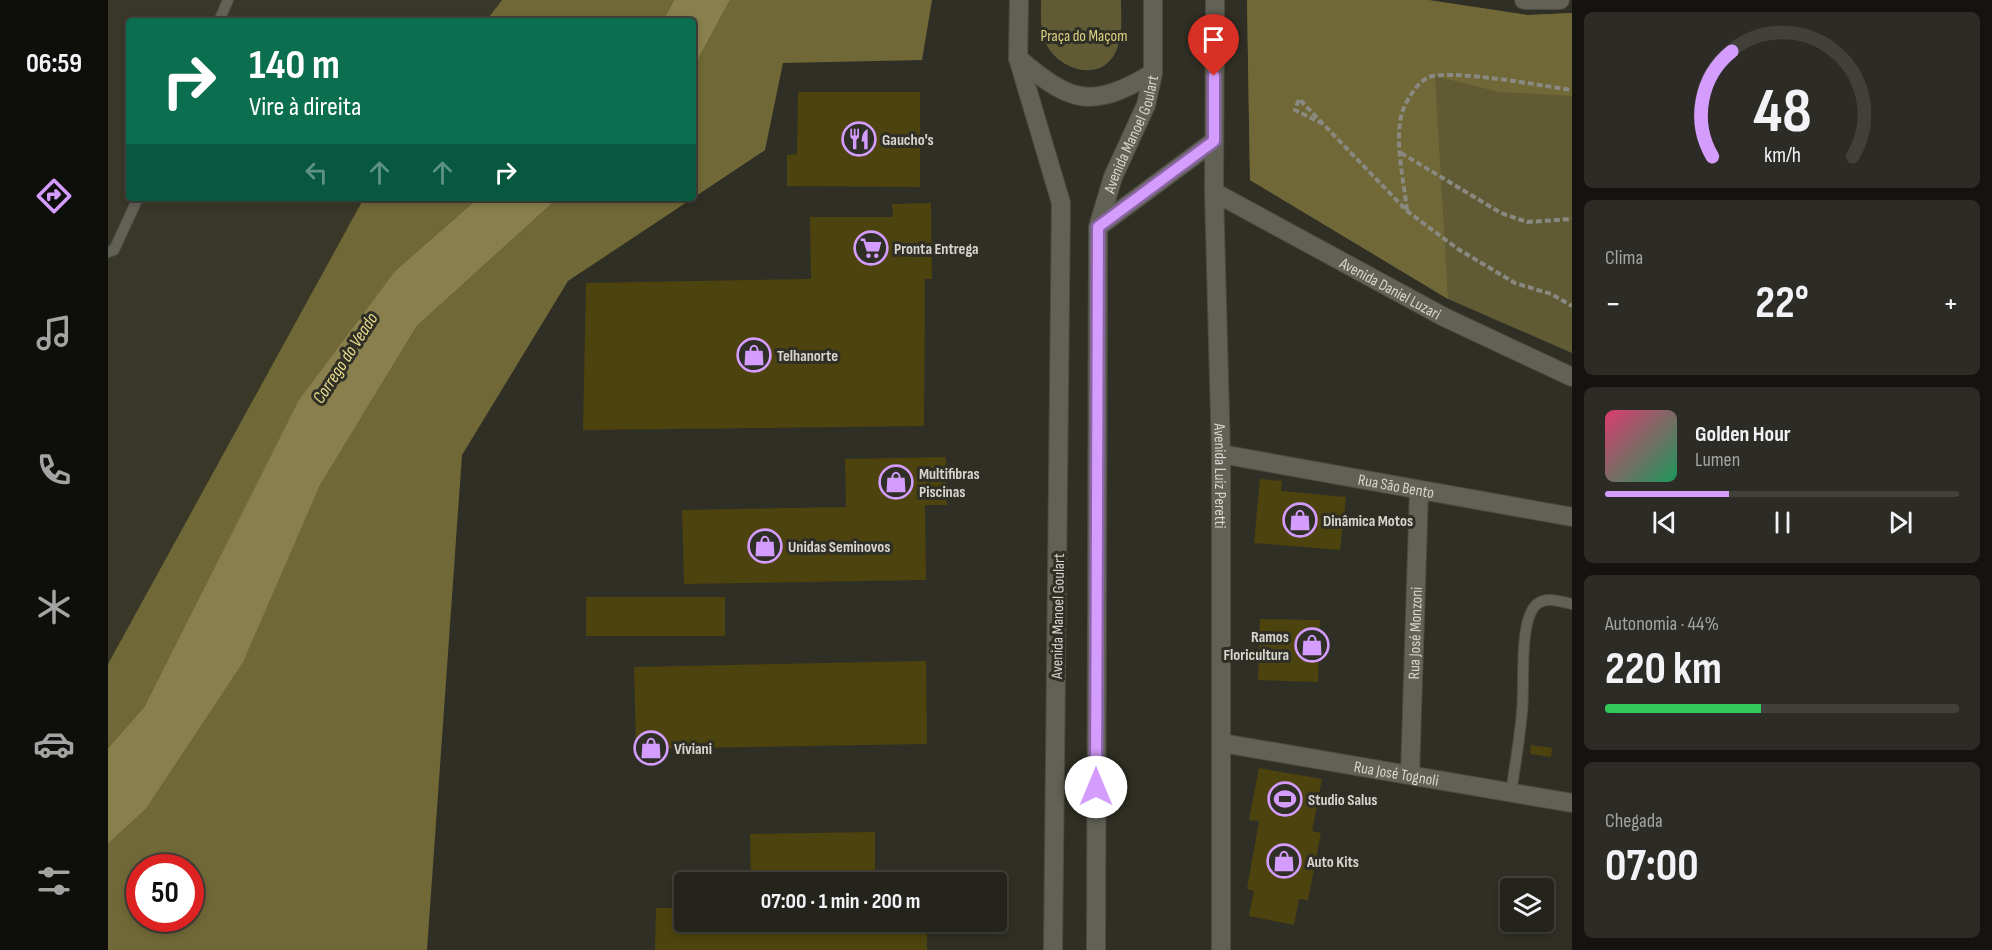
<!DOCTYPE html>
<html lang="pt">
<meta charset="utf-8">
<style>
body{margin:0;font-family:"Sofia Sans Condensed",sans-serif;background:#2c2b25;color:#f1f3f6;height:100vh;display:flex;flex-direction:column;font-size:22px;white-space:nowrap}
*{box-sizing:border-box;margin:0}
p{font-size:20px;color:#a3a4a3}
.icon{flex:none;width:33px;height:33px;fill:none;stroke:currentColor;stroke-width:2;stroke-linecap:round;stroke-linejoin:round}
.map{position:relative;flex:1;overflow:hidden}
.side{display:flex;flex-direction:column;gap:12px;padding:12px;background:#14130f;width:420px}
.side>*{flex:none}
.hud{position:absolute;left:18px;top:18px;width:570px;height:183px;border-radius:6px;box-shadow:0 3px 9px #0003,0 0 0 2px #41403b;background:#0b6e4f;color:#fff;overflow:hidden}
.tools{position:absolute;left:1392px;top:878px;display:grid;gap:12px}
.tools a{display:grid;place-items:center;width:54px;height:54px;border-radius:6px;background:#24231c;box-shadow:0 3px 9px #0003,0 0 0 2px #41403b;font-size:30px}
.speed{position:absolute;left:18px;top:854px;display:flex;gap:12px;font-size:30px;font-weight:700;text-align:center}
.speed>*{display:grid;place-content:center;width:78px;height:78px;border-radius:50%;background:#24231c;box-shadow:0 3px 9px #0003,0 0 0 2px #41403b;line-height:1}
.speed .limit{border:9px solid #d22;background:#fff;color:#111}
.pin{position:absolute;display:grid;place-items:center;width:51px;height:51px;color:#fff;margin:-62px -26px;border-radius:50% 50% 50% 0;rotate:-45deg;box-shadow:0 0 6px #0007}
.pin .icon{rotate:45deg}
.me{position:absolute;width:66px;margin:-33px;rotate:0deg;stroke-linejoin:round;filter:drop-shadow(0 0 4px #0008)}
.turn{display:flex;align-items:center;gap:21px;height:126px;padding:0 24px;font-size:27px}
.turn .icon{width:78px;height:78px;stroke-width:2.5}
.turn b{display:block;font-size:42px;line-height:51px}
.lanes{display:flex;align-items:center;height:57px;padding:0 24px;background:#0003;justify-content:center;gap:30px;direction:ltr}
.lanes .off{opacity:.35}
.big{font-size:45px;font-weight:700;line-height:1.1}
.side .card{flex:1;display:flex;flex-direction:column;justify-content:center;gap:9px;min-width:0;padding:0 21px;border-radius:9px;background:#2c2b25}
.side .dial{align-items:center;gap:0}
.dial svg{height:156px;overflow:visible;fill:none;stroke:#41403b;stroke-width:7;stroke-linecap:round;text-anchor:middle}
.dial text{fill:#f1f3f6;stroke:none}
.song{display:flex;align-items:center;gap:18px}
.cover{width:72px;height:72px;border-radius:9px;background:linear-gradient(135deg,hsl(340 70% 55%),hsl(150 70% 35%))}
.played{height:6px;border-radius:3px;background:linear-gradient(90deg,#d49cfc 35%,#41403b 35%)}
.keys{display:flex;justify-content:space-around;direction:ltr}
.heat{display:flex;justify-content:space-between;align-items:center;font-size:33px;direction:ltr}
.charge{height:9px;border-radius:4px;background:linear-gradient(90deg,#34c759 44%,#41403b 0)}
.trip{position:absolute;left:566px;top:872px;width:333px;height:60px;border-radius:6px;background:#24231c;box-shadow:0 3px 9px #0003,0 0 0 2px #41403b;font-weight:700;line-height:60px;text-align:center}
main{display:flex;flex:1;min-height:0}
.menu{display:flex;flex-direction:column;width:108px;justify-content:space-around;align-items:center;background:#0e0e0b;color:#a3a4a3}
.menu .icon{width:42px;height:42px}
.menu .current{color:#d49cfc}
.menu b{font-size:27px;color:#f1f3f6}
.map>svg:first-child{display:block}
</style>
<main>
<nav class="menu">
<b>06:59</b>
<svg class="icon current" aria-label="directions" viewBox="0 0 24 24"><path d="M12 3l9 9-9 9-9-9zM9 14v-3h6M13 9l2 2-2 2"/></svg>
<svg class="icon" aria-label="music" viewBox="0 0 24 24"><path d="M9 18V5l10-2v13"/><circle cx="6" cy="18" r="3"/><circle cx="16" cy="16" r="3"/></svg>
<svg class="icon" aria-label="phone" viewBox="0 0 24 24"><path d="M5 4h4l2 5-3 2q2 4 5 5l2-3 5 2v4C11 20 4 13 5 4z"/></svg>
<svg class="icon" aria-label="climate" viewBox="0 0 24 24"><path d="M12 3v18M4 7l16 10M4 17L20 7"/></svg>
<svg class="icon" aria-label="car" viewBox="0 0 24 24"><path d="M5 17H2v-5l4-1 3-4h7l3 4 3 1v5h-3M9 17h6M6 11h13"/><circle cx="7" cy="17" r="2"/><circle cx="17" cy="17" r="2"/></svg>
<svg class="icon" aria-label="filters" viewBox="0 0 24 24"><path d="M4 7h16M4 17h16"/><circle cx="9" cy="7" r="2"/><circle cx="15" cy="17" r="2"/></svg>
</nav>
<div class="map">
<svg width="1464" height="950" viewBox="0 0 1464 950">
<rect width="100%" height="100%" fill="#302f25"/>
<path fill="#393727" d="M0,0H394L378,21H21V198H256L0,664Z"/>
<g fill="#605a35">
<path d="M933,0H1013C1013,19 1016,42 1004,58C986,83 946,66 937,41C932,29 933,13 933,0Z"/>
<path d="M1139,0H1320L1420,15L1464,13V353L1340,299L1142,180Z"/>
</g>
<g fill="#706836" fill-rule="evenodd">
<path d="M394,0H566L555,21H378Z"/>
<path d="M622,0H824L814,60L675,63L657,150L585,198V69Z"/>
<path d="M1139,0H1320L1420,15L1464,13V96L1391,92L1327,76L1340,299L1142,180Z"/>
<path d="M256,198H370L288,270L37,706L0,748V664Z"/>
<path d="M450,198H585L460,281L354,455L319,950H0V844L37,810L211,487L309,326ZM32,867H82V918H32Z"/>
</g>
<g fill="#887f4c">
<path d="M566,0H622L585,69V21H555Z"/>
<path d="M370,198H450L309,326L211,487L135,662L37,810L0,844V748L37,706L191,400L288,270Z"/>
</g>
<g fill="#4c430e">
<path d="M690,92H812V187L679,186V155L689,154Z"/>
<path d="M823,203L824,279H817L816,426L475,430L478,283L703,279L702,217H785L784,204Z"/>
<path d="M838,457L839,505H817L818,580L576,584L574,510L738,507L737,459Z"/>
<path d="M1152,479L1174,481L1173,491L1238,497L1232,550L1146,543Z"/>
<rect x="478" y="597" width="139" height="39"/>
<path d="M1152,619L1212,620L1210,682L1150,680Z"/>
<path d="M818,661L819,744L528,749L526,667Z"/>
<path d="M1423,745L1444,748L1443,757L1422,754Z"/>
<path d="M1151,768L1214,779L1204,831L1213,833L1200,900L1191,899L1186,925L1141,916L1146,891L1139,889L1151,821L1141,820Z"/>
<path d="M767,832V882H643L642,834Z"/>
<path d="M548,908H576V921H819V950H547Z"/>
</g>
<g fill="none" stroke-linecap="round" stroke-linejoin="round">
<defs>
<g id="lane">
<path d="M111,21L120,0"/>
<path d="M0,252L6,250L30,198"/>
<path d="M1403,793C1407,765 1412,738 1414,711C1417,687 1410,620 1429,604C1439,596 1453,602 1464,604"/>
</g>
<g id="street">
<path d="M1416,0H1452"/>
<path id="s1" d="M1106,192L1336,317L1464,377"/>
<path id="s2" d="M1113,454L1464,517"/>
<path id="s3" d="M1114,743L1464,803"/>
<path id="s4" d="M1302,775L1311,490"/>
</g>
<g id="secondary">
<path d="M911,0L910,58L953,203L945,950"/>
<path id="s5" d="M1107,0L1106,192L1113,454V950"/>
<path d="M910,58C963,103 983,110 1045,73"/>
<path d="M990,227L1106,141"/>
<path id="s6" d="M988,950L990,227L1005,177L1038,105L1045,73V0"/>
</g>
</defs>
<use href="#lane" stroke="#4d4c44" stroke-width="12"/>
<use href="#street" stroke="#4d4c44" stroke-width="20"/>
<use href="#secondary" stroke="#4d4c44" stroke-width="20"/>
<g stroke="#8a8981" stroke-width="4" stroke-dasharray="6 3" stroke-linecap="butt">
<path d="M1215,124L1187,110L1191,99L1299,211L1350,249L1407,283L1443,294L1464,306"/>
<path d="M1293,153L1393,213L1419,222L1464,219"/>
<path d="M1299,210C1296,182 1286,140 1294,113C1298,101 1309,82 1321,77C1345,69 1435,86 1464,90"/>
</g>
<use href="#lane" stroke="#626156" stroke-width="10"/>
<use href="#street" stroke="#626156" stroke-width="18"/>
<use href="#secondary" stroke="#626156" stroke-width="18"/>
</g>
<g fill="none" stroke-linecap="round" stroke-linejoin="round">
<defs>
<path id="route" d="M988,787L990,227L1106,141V76"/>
</defs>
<use href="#route" stroke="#8a65a4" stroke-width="15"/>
<use href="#route" stroke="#d49cfc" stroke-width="10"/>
</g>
<defs>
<symbol id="restaurant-ring" viewBox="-11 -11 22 22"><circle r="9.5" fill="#302f25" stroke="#d49cfc" stroke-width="1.5"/><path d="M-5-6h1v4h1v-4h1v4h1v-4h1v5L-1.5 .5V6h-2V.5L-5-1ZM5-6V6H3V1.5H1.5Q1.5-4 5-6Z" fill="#d49cfc"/></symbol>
<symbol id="supermarket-ring" viewBox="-11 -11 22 22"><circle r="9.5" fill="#302f25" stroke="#d49cfc" stroke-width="1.5"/><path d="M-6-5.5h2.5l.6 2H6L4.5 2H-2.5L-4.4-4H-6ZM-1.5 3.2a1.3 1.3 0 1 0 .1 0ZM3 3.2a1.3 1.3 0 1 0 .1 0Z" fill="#d49cfc"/></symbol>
<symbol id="shop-ring" viewBox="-11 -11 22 22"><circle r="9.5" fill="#302f25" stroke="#d49cfc" stroke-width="1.5"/><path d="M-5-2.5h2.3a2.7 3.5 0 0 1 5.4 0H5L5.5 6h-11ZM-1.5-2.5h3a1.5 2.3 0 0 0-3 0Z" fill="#d49cfc"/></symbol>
<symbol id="stadium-ring" viewBox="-11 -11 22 22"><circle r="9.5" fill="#302f25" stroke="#d49cfc" stroke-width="1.5"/><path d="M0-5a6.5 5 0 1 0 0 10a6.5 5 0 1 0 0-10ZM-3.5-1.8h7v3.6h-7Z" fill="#d49cfc"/></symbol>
</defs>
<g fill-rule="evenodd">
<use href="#restaurant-ring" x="732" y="120" width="38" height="38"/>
<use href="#supermarket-ring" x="744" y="229" width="38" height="38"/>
<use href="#shop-ring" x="627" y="336" width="38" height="38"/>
<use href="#shop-ring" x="769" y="463" width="38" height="38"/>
<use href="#shop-ring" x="1173" y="501" width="38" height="38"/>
<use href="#shop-ring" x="638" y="527" width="38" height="38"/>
<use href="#shop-ring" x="1185" y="626" width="38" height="38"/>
<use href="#shop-ring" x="524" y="729" width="38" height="38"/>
<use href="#stadium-ring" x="1158" y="780" width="38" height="38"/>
<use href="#shop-ring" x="1157" y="842" width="38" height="38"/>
</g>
<g text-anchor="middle" stroke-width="6" stroke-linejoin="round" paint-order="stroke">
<g font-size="16" fill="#ded181" stroke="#302f25">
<text x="976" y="41">Praça do Maçom</text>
</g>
<g font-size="16" fill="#d6d5cf" stroke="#302f25">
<text dy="6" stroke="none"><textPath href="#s6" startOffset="822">Avenida Manoel Goulart</textPath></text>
<text dy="6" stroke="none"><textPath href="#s1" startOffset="201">Avenida Daniel Luzari</textPath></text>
<text dy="6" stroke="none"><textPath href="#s5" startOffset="476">Avenida Luiz Peretti</textPath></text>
<text dy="6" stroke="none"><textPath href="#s2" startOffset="178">Rua São Bento</textPath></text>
<text transform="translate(949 616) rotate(-89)" y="6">Avenida Manoel Goulart</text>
<text dy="6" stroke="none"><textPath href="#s4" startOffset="142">Rua José Monzoni</textPath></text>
<text dy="6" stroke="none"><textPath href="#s3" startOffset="177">Rua José Tognoli</textPath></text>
</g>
<g font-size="16" font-weight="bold" fill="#d6d5cf" stroke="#302f25" text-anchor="start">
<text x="774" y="145">Gaucho's</text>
<text x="786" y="254">Pronta Entrega</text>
<text x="669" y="361">Telhanorte</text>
<text x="811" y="479">Multifibras<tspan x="811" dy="18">Piscinas</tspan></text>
<text x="1215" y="526">Dinâmica Motos</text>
<text x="680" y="552">Unidas Seminovos</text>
<text x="1181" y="642" text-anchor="end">Ramos<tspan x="1181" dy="18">Floricultura</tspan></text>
<text x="566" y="754">Viviani</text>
<text x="1200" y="805">Studio Salus</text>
<text x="1199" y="867">Auto Kits</text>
</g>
<g font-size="18" font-style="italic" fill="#e8db8c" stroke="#302f25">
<text transform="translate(237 358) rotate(-57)" y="6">Corrego do Veado</text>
</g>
</g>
</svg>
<div class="tools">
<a><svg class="icon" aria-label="layers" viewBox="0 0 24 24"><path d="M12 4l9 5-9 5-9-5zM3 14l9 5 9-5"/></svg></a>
</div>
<div class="speed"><div class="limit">50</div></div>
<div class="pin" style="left:1106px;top:76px;background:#d93025"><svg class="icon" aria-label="arrive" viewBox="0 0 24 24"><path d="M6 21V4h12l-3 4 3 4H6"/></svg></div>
<svg class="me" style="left:988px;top:787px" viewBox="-20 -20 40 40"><circle r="19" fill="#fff"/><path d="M0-13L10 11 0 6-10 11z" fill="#d49cfc"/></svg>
<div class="trip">07:00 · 1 min · 200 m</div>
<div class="hud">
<div class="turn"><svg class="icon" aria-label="right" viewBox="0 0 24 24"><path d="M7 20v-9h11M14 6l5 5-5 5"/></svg><div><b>140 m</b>Vire à direita</div></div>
<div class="lanes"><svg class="icon off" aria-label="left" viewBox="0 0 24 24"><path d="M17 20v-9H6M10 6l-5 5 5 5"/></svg><svg class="icon off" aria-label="ahead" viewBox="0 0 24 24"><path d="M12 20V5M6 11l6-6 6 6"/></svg><svg class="icon off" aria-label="ahead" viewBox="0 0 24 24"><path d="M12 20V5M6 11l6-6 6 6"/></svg><svg class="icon" aria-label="right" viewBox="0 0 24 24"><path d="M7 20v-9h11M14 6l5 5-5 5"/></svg></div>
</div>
</div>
<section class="side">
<div class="card dial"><svg viewBox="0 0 100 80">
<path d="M14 69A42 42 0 1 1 86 69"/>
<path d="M14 69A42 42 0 0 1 24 15" stroke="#d49cfc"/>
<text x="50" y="56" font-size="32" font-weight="700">48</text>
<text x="50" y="72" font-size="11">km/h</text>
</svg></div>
<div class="card"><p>Clima</p>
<div class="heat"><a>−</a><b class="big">22°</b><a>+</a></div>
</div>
<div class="card">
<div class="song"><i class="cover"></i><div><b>Golden Hour</b><p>Lumen</p></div></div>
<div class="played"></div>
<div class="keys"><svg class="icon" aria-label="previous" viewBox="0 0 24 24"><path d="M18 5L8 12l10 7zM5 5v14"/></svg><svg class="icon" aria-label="pause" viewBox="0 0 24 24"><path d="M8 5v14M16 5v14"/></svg><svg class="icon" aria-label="next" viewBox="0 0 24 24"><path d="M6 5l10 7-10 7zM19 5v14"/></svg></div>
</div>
<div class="card"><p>Autonomia · 44%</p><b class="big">220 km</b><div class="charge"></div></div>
<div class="card"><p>Chegada</p><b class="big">07:00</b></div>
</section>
</main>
